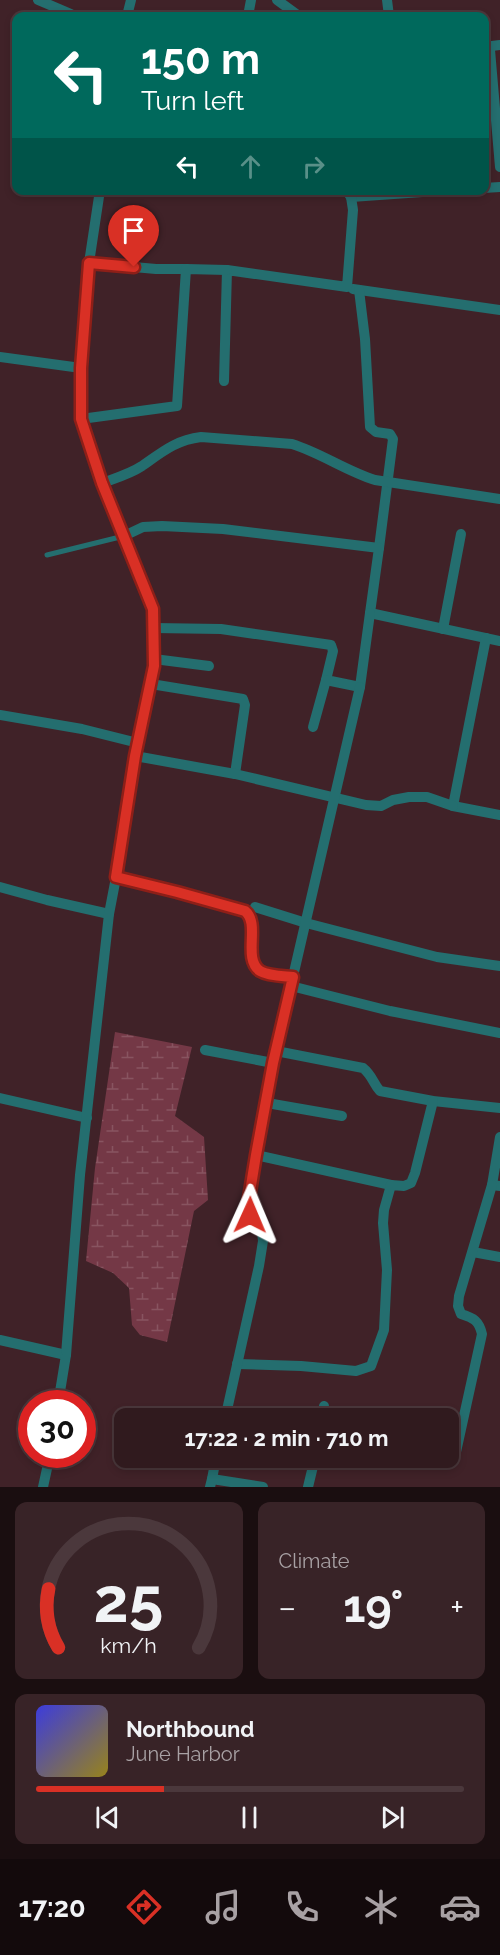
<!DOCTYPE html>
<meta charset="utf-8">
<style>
body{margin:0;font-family:Raleway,sans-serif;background:#382327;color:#f1f3f6;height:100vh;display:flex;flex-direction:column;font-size:22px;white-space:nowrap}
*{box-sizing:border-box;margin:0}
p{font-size:20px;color:#a8a1a4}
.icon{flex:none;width:33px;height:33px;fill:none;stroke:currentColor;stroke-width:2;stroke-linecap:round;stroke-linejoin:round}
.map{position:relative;height:1487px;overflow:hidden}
.details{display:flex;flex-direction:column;gap:15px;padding:15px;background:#1a0e10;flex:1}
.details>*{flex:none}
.hud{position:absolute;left:12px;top:12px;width:477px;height:183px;border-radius:12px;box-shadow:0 3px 9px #0003,0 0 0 2px #4b383c;background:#00695c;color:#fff;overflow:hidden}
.speed{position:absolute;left:18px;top:1390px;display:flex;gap:12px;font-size:30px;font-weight:700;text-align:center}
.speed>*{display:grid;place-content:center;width:78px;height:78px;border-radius:50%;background:#301a1e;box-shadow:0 3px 9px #0003,0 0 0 2px #4b383c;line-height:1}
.speed .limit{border:9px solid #d22;background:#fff;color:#111}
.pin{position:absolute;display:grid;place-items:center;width:51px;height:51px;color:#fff;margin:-62px -26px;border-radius:50% 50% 50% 0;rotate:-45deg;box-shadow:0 0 6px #0007}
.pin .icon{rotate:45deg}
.me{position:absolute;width:66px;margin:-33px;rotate:1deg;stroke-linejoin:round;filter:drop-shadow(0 0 4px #0008)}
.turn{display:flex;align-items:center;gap:21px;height:126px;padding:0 30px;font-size:27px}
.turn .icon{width:78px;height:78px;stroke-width:2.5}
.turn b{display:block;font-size:42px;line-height:51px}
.lanes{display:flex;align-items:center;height:57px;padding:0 30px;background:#0003;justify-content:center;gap:30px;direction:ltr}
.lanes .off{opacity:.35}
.big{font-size:45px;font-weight:700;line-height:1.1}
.details .tile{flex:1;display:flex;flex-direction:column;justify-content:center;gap:9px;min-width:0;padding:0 21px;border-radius:12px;background:#382327}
.details .dial{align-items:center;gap:0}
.dial svg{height:156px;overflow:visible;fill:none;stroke:#4b383c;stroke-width:7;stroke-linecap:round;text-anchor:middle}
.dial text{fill:#f1f3f6;stroke:none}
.song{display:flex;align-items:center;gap:18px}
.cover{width:72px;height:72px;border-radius:9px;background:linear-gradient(135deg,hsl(240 70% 55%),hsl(50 70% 35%))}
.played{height:6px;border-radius:3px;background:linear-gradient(90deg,#d93025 30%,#4b383c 30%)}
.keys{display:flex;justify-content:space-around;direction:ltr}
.heat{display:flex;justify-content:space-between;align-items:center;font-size:33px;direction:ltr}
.details .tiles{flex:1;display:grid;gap:15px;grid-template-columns:1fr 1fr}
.tile:last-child{grid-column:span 2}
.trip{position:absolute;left:114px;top:1408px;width:345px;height:60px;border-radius:12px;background:#301a1e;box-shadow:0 3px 9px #0003,0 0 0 2px #4b383c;font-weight:700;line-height:60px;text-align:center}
.menu{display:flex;height:96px;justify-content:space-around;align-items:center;background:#130a0c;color:#a8a1a4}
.menu .icon{width:42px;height:42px}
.menu .active{color:#d93025}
.menu b{font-size:27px;color:#f1f3f6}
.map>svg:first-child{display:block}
</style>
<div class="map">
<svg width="500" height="1487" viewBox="0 0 500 1487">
<defs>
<pattern id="wetland-marsh" width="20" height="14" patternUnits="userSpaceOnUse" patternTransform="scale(1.5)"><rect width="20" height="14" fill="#743846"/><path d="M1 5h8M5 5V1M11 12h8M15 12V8" fill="none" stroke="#885460"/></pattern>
</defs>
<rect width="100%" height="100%" fill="#402228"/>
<path fill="url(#wetland-marsh)" d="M115,1032L192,1047L175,1116L204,1137L208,1200L194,1211L167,1342L140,1335L132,1325L129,1288L113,1273L86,1261L95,1168Z"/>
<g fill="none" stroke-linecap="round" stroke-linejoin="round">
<path stroke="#246e6f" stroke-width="5" d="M47,555L124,536"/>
<g stroke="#246e6f" stroke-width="10">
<path d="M38,0L71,14"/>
<path d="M277,0L299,16"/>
<path d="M387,0L389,16"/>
<path d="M127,16L131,0"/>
<path d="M248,16L251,0"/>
<path d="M500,45L492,46L490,50L500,167"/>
<path d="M484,188L500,187"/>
<path d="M346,190L351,197L451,190"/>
<path d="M89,263L156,269H186"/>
<path d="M353,289L500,310"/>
<path d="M359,290L365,339L370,427L376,432L390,434L393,439L379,548"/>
<path d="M0,357L81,368"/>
<path d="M224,381L227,270L347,287L353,210L351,197"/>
<path d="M81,419L177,406L186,269L227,270"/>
<path d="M102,483C116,478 130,474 142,466C162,452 176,440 201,437L292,444C321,453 346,471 375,480L500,499"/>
<path d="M124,536L143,527L162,526L223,529L379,548L370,613L500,641"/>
<path d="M154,628L221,629L331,645L333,651L326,680L360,687L370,613"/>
<path d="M443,629L461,534"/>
<path d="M486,638L453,806L500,815"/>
<path d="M154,659L209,666"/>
<path d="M151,684L243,699L245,705L235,774"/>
<path d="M0,715L82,729L138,743"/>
<path d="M313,727L326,680"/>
<path d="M135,756L235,774L366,805L381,806L393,800L409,797H427L453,806"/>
<path d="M116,877L177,892L245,911C261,924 242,958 260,971C268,976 284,976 293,977"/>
<path d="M0,887L47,900L109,914"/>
<path d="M255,907L306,923L437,957L500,966"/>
<path d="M291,986L390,1011L500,1033"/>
<path d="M205,1050L273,1063"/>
<path d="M276,1051L363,1068C372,1075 373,1083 380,1091L433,1101L500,1108"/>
<path d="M0,1098L87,1118"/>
<path d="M267,1103L342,1116"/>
<path d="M500,1137L492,1185L500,1186"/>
<path d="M256,1155L391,1185"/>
<path d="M473,1252L500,1257"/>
<path d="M0,1340L66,1355"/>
<path d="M237,1364L301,1366L356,1371L371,1366L384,1330L387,1270L383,1223L384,1210L391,1185L404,1186L411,1183L415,1173L433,1101"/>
<path d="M58,1404L66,1355L80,1175L109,914L123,841L135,756L154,666L153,608L102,483L81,419V368L89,263L100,190"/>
<path d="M225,1419L259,1266L263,1241L262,1232L250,1215L248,1204L273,1063L360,687"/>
<path d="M322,1419L324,1406"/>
<path d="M448,1458L456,1452L482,1334C479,1321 474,1318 461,1314L458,1306L459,1296L492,1185"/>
<path d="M212,1479L216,1458"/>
<path d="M43,1487L50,1455"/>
<path d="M210,1487L212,1479L263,1487"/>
<path d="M308,1487L315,1458"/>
</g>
</g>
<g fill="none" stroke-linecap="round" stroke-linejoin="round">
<defs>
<path id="route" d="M134,267L89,263L81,368V419L102,483L153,609L154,666L135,756L116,877L177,892L245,911C261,924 242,958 260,971C268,976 283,976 293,977L273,1063L256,1155L248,1204L250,1215"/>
</defs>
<use href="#route" stroke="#8d1f18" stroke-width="15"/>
<use href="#route" stroke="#d93025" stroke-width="10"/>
</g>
</svg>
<div class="speed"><div class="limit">30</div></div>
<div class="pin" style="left:134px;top:267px;background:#d93025"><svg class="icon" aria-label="arrive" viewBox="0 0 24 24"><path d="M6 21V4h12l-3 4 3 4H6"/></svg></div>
<svg class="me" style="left:250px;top:1215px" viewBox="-20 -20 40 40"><path d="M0-17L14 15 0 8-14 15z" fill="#d93025" stroke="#fff" stroke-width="4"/></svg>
<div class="trip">17:22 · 2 min · 710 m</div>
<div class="hud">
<div class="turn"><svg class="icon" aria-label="left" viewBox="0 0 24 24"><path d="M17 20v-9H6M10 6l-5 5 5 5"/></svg><div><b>150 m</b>Turn left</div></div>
<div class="lanes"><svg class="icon" aria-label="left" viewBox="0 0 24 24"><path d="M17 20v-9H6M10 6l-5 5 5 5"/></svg><svg class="icon off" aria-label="ahead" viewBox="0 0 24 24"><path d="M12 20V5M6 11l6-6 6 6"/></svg><svg class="icon off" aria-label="right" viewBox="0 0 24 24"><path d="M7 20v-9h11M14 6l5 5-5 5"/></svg></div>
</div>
</div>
<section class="details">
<div class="tiles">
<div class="tile dial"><svg viewBox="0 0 100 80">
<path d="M14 69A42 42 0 1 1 86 69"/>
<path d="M14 69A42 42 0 0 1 9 39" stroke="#d93025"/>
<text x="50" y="56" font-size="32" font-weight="700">25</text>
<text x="50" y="72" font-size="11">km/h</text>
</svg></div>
<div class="tile"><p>Climate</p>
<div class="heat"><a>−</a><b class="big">19°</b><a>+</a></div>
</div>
<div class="tile">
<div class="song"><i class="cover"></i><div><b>Northbound</b><p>June Harbor</p></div></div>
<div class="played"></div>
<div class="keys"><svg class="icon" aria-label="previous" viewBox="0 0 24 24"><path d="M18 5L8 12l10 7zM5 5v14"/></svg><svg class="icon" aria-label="pause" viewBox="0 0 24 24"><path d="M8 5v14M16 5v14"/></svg><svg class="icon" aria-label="next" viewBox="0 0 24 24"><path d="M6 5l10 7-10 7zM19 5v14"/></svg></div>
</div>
</div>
</section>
<nav class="menu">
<b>17:20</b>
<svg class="icon active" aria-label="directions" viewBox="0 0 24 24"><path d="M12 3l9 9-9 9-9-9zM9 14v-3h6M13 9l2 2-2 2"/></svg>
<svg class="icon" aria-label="music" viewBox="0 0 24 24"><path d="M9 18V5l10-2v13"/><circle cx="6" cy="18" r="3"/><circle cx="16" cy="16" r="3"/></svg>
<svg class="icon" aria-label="phone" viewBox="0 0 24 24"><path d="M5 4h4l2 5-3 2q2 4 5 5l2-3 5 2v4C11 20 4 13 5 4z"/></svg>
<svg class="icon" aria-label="climate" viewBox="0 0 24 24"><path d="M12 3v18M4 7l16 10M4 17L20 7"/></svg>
<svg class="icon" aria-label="car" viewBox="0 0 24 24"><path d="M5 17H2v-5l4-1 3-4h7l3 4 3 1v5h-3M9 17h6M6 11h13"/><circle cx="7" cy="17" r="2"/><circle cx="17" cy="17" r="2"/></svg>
</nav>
